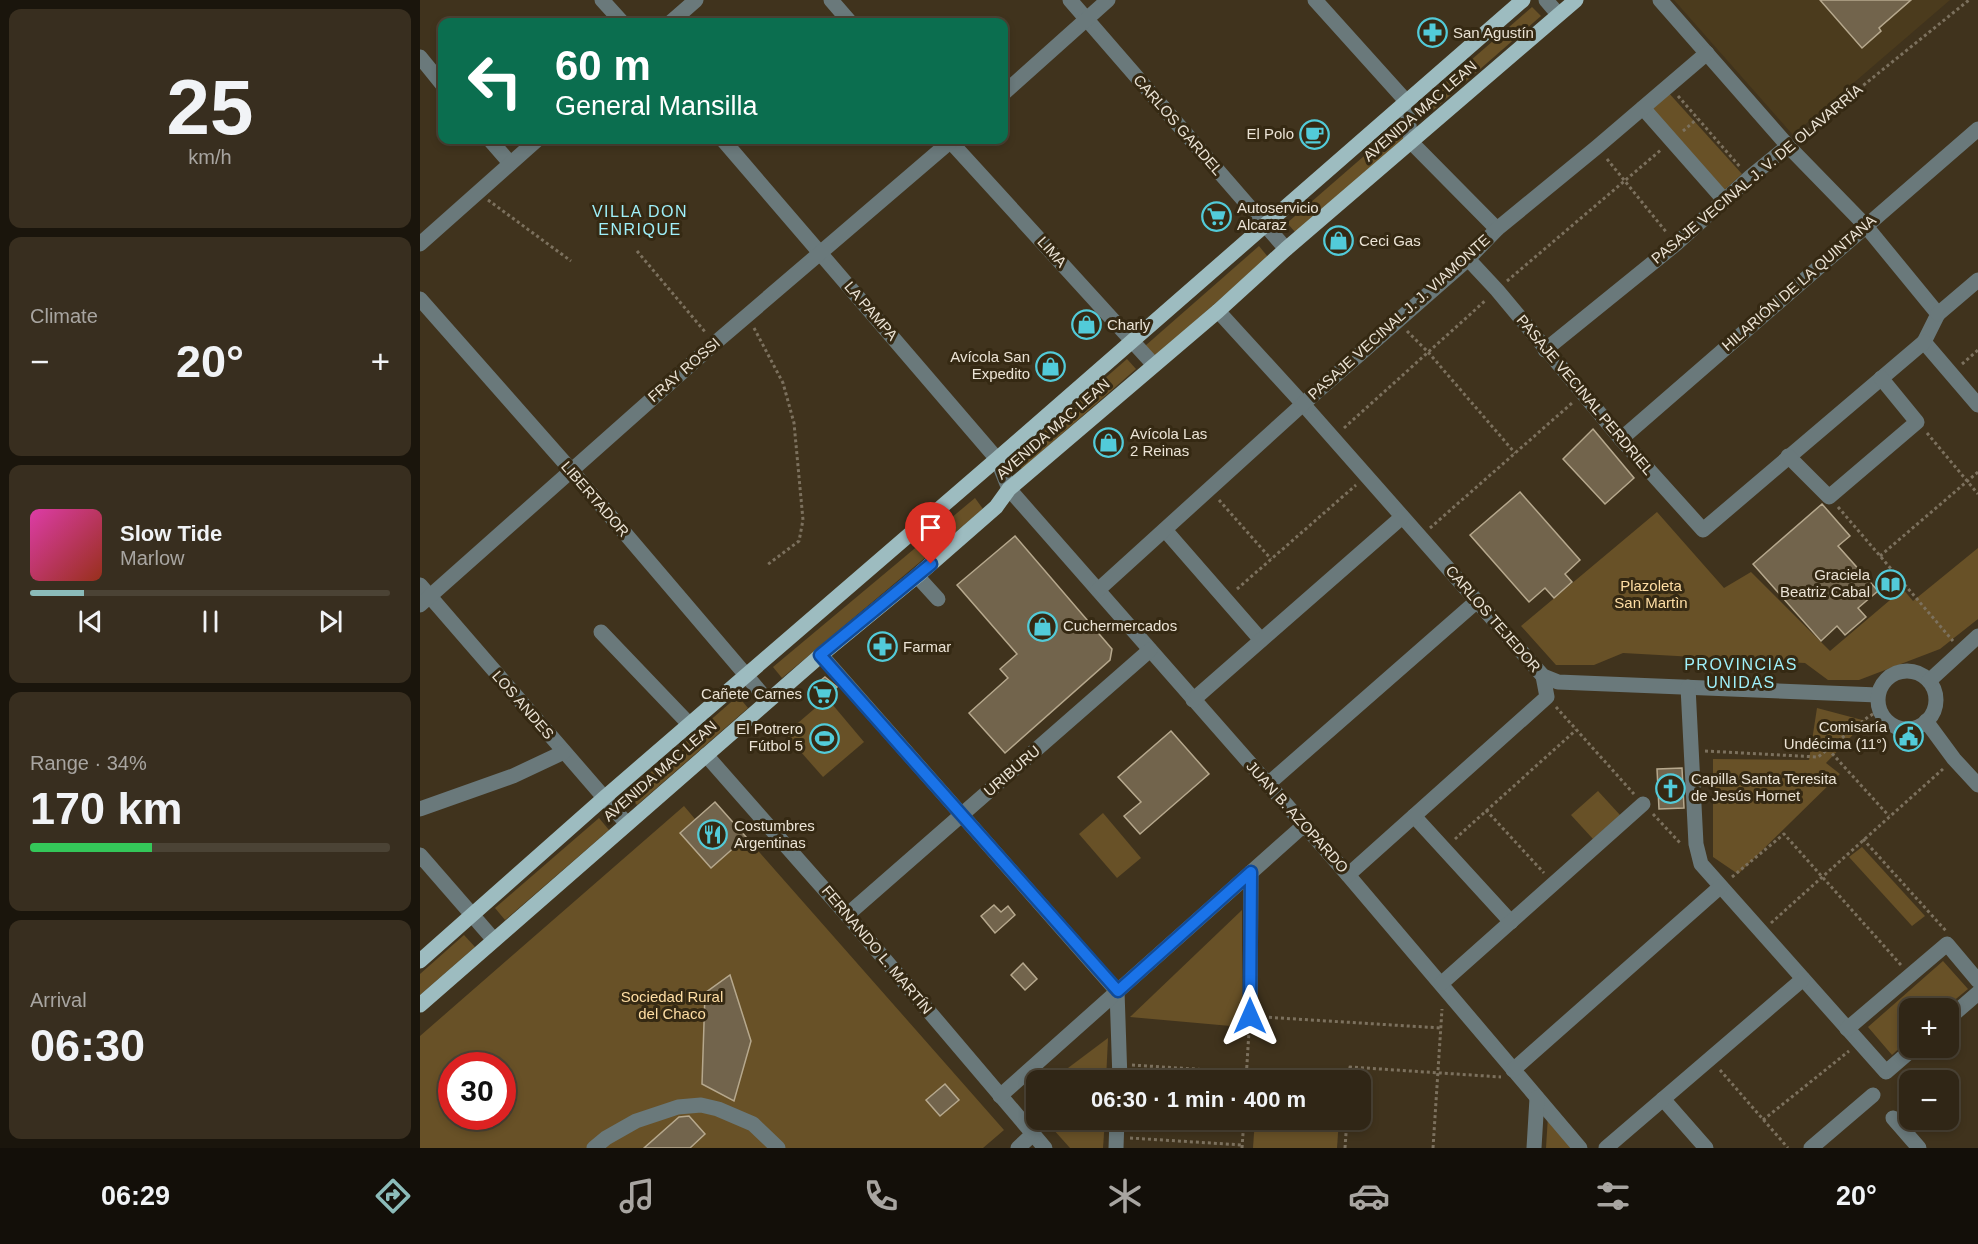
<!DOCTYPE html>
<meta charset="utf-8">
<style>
body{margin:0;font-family:Arial,sans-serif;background:#382e1f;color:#f1f3f6;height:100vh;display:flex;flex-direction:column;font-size:22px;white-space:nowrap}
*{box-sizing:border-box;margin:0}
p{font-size:20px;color:#a8a5a1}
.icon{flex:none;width:33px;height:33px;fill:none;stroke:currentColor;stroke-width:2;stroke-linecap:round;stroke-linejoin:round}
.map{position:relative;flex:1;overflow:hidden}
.sheet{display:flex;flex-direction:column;gap:9px;padding:9px;background:#1a150c;width:420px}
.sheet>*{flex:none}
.banner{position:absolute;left:18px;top:18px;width:570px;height:126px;border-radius:12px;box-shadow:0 3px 9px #0003,0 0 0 2px #4b4335;background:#0b6e4f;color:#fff;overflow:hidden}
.fabs{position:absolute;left:1479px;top:998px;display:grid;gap:12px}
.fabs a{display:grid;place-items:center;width:60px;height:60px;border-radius:12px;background:#302616;box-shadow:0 3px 9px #0003,0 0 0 2px #4b4335;font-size:30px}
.speed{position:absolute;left:18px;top:1052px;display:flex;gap:12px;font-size:30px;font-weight:700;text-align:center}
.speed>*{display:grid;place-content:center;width:78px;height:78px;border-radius:50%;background:#302616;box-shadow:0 3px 9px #0003,0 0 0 2px #4b4335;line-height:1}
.speed .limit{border:9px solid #d22;background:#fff;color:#111}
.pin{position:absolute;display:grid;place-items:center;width:51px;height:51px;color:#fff;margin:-62px -26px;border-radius:50% 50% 50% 0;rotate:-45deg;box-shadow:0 0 6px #0007}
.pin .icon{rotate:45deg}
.me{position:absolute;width:66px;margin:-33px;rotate:0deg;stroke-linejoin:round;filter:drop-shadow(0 0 4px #0008)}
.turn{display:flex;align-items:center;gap:21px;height:126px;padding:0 18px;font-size:27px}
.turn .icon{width:78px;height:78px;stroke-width:2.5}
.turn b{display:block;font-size:42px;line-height:51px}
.big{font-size:45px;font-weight:600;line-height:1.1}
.sheet .widget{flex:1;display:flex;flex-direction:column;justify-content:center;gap:9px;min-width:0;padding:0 21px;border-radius:12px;background:#382e1f}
.sheet .dial{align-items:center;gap:0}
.dial b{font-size:78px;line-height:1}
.song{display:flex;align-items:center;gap:18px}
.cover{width:72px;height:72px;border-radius:9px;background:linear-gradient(135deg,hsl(320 70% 55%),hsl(10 70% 35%))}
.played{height:6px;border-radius:3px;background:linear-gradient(90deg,#8bbbb9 15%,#4b4335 15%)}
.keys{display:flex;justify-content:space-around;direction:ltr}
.heat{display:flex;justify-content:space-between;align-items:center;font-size:33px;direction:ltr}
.charge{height:9px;border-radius:4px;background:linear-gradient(90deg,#34c759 34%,#4b4335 0)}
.trip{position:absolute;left:606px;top:1070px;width:345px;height:60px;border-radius:12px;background:#302616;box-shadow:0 3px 9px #0003,0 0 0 2px #4b4335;font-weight:600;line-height:60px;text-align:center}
.tab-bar{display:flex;height:96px;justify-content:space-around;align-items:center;background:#130f09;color:#a8a5a1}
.tab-bar .icon{width:42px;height:42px}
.tab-bar .on{color:#8bbbb9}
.tab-bar b{font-size:27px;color:#f1f3f6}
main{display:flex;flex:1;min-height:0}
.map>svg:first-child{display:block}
</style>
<main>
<section class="sheet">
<div class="widget dial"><b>25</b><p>km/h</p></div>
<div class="widget"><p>Climate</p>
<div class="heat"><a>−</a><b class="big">20°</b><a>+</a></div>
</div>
<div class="widget">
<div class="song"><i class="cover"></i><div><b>Slow Tide</b><p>Marlow</p></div></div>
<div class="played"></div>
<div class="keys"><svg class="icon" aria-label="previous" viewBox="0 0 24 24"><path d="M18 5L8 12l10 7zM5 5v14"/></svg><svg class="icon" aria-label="pause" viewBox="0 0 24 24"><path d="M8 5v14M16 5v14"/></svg><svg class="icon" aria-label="next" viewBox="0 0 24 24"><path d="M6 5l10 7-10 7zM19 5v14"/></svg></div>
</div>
<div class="widget"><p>Range · 34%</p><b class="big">170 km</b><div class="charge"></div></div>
<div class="widget"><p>Arrival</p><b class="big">06:30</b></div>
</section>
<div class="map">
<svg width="1558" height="1148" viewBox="0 0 1558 1148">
<rect width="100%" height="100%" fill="#40331d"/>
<path fill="#4b3b1d" d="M1254,0H1530L1373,135Z"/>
<g fill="#685127" fill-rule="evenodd">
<path d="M1112,7L1121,16L1011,112L1004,101Z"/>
<path d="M1247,91L1322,174L1301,193L1225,110Z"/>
<path d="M982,123L990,133L876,233L867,223Z"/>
<path d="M839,246L848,257L734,357L725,346Z"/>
<path d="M707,359L716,369L602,469L593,458Z"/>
<path d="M555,498L563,509L362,678L353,667Z"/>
<path d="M1237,512L1304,588L1331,572L1410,651L1483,589L1493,601L1558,548V619L1520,649L1439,680H1408L1385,663L1203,653L1174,665H1136L1101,626Z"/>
<path d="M318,696L328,708L217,805L207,793Z"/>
<path d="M407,698L444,742L403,777L365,734Z"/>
<path d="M1397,708L1446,721L1406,763L1420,774L1318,874L1293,857V759L1389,760Z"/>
<path d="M1178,791L1200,815L1173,839L1151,815Z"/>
<path d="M264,806L275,819L260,833L291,867L326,837L584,1130L563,1148H0V1036ZM32,1065H82V1116H32Z"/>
<path d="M683,813L721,858L697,878L659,834Z"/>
<path d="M179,818L189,830L85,920L75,908Z"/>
<path d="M1442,847L1505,916L1492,926L1429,857Z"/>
<path d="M822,910V1027L710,1017Z"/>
<path d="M44,935L55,947L0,995V974Z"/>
<path d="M1523,961L1548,989L1525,1008H1490L1489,1039L1472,1055L1448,1027Z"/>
<path d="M688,1038L686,1080H632Z"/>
<path d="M1128,1116L1154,1148H1126Z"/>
<path d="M624,1119H685L683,1148H650Z"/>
<path d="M835,1119H919L917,1148H833Z"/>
</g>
<g fill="#72644c" stroke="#b6a88d" stroke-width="1.5">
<path d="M1400,0H1491L1459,28L1461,31L1442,48Z"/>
<path d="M1173,429L1214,478L1185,504L1143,459Z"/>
<path d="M1100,492L1160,560L1145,574L1152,582L1134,598L1125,588L1109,602L1050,535Z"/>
<path d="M1402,504L1430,536L1418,546L1458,591L1438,608L1446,617L1425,635L1417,626L1401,641L1333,564Z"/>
<path d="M595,536L692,649L690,660L585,753L549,713L588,678L580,669L597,654L537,585Z"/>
<path d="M405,677L417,687L402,700L391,688Z"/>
<path d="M751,731L789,774L720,834L704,816L721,802L698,777Z"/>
<path d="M1262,768L1264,808L1239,809L1237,769Z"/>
<path d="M295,802L326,837L291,868L260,833Z"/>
<path d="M574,905L581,912L588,906L595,915L575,933L561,916Z"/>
<path d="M603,963L617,979L605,990L591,975Z"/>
<path d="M310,975L331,1041L314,1101L282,1084L285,993Z"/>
<path d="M525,1084L539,1100L520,1116L506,1100Z"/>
<path d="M269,1116L285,1134L270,1148H224L259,1117Z"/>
</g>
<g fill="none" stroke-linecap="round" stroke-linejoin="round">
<g stroke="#7c715e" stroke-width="3" stroke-dasharray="3 3" stroke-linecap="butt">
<path d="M1258,96L1321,168"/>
<path d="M1263,131L1277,119"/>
<path d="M1378,138L1549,0"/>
<path d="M1187,159L1247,233"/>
<path d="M68,200L151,261"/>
<path d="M217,251L286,333"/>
<path d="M1087,281L1242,149"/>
<path d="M334,328L363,383L374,423L383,520L379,541L347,565"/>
<path d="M987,331L1008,352L1095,453"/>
<path d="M1542,364L1558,350"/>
<path d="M924,428L1066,300"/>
<path d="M1507,433L1558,494"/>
<path d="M799,500L851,559"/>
<path d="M1418,507L1533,641"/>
<path d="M1010,528L1152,403"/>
<path d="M1460,556L1558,472"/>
<path d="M817,589L936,485"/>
<path d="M1136,707L1214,794"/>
<path d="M1408,749L1469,816"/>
<path d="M1285,751L1398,757L1448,717L1460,710"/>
<path d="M1066,810L1124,873"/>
<path d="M1233,814L1261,844"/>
<path d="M1035,839L1156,730"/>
<path d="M1443,839L1526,931"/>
<path d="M1312,877L1364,834L1481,965"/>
<path d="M1351,923L1523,769"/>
<path d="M843,1017L1021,1028"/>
<path d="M712,1065L929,1079"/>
<path d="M1300,1070L1368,1148"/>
<path d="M826,1080L829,1031"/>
<path d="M929,1080L930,1067L1081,1077"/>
<path d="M1343,1120L1429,1051"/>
<path d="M710,1138L822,1145"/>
<path d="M822,1148L824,1119"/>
<path d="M925,1148L927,1119"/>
<path d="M1013,1148L1022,1009"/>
</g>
<g stroke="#6a797b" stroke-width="15">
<path d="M182,0L202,22"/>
<path d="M411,0L430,22"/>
<path d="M650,0L866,249"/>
<path d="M895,0L986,101L991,142L1077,229"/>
<path d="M1126,0L1138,14"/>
<path d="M1240,0L1368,146L1445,225L1518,314L1504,342L1558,405"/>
<path d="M251,22L276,0"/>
<path d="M0,57L22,84"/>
<path d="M584,93L688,0"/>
<path d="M1223,108L1305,201"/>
<path d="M70,140L90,163"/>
<path d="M303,140L577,459L589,489L928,875L1160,1148"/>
<path d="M529,140L734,365"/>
<path d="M0,244L117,140"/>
<path d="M1048,259L1077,290L1201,439L1283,530L1504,342"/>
<path d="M0,299L151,470L348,701"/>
<path d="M798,311L883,404L1123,676L1138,682L1458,695"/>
<path d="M1518,314L1558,280"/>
<path d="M1125,350L1256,244L1330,177L1368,146"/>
<path d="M1201,439L1558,129"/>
<path d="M1368,456L1409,497L1497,422L1461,378"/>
<path d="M745,530L841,640"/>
<path d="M497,576L518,599"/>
<path d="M0,585L207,824"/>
<path d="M678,590L883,404L1048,259L1077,229L1177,147L1287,53"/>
<path d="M0,605L295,343L532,140"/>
<path d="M181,632L270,725"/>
<path d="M401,655L697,991L700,1080"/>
<circle cx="1487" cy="700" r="29"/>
<path d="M1509,681L1558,636"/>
<path d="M1268,687L1276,844L1281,864L1466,1072L1495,1047"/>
<path d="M773,700L982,517"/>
<path d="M1506,721L1534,759L1558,785"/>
<path d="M286,755L427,915L625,1148"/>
<path d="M848,784L1057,601"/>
<path d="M0,809L93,776L144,752"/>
<path d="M994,816L1091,922"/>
<path d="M0,855L74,940"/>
<path d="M928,875L1127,697L1123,676"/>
<path d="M427,915L730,650"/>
<path d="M1022,983L1223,804"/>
<path d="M830,1016L831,872"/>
<path d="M1528,1019L1558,993"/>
<path d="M1427,1029L1527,944L1558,981"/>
<path d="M1093,1070L1300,887"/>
<path d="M580,1096L883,826"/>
<path d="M1243,1099L1286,1148"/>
<path d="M1473,1118L1499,1148"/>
<path d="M174,1148L186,1138L216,1121L258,1107L281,1105L298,1109L333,1124L358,1148"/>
<path d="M598,1148L613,1134"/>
<path d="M696,1148L697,1119"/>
<path d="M1114,1148L1117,1098"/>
<path d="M1186,1148L1383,979"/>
<path d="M1391,1148L1453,1095"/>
</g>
<g stroke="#9dbcc0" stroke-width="15">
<path d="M0,961L184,798L577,459L1103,0"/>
<path d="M0,1005L401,655L497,576L576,507L589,489L798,311L866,249L1156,0"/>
</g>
</g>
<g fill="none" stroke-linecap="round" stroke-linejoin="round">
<defs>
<path id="route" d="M511,564L400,655L698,991L831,872L830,1016"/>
</defs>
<use href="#route" stroke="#114b97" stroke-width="15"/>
<use href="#route" stroke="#1a73e8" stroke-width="10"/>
</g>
<defs>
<symbol id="pharmacy-ring" viewBox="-11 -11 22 22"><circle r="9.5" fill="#352913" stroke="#52cbd9" stroke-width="1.5"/><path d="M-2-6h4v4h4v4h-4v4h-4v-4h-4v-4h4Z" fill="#52cbd9"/></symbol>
<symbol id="cafe-ring" viewBox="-11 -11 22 22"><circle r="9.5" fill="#352913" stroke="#52cbd9" stroke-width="1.5"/><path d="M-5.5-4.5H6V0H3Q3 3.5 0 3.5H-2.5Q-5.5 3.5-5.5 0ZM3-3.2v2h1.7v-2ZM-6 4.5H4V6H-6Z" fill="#52cbd9"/></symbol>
<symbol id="supermarket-ring" viewBox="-11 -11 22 22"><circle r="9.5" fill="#352913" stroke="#52cbd9" stroke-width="1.5"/><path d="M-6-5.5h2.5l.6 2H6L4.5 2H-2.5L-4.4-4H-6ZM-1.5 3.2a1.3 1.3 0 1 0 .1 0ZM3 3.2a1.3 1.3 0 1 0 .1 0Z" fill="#52cbd9"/></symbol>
<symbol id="shop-ring" viewBox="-11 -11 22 22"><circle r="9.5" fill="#352913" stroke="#52cbd9" stroke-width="1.5"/><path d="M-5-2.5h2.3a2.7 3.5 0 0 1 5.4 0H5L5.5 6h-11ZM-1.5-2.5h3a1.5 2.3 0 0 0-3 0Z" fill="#52cbd9"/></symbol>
<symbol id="library-ring" viewBox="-11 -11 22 22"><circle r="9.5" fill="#352913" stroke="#52cbd9" stroke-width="1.5"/><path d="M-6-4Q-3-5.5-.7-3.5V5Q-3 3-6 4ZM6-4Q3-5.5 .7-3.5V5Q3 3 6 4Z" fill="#52cbd9"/></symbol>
<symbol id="civic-ring" viewBox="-11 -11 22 22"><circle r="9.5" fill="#352913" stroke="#52cbd9" stroke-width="1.5"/><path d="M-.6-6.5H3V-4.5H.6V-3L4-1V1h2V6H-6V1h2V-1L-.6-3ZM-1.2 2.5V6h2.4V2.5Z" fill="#52cbd9"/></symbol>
<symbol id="stadium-ring" viewBox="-11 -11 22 22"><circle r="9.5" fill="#352913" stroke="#52cbd9" stroke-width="1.5"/><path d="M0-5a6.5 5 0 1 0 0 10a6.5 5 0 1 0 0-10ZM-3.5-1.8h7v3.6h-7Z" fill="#52cbd9"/></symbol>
<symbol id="church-ring" viewBox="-11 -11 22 22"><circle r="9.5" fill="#352913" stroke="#52cbd9" stroke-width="1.5"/><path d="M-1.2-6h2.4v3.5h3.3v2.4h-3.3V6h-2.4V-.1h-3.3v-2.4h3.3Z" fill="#52cbd9"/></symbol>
<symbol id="restaurant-ring" viewBox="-11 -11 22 22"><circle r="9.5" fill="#352913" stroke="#52cbd9" stroke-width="1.5"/><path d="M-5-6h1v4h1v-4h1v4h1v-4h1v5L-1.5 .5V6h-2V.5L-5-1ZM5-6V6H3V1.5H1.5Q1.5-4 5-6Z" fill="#52cbd9"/></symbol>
</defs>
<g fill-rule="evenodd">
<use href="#pharmacy-ring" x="996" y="16" width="33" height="33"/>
<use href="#cafe-ring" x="878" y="118" width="33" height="33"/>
<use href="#supermarket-ring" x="780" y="200" width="33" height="33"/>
<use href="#shop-ring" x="902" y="224" width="33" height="33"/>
<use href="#shop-ring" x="650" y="308" width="33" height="33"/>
<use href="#shop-ring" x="614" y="350" width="33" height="33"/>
<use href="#shop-ring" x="672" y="426" width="33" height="33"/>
<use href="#library-ring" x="1454" y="568" width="33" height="33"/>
<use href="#shop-ring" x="606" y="610" width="33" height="33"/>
<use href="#pharmacy-ring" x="446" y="630" width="33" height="33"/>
<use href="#supermarket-ring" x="386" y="678" width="33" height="33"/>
<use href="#civic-ring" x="1472" y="720" width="33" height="33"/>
<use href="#stadium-ring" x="388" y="722" width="33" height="33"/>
<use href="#church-ring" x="1234" y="772" width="33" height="33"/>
<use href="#restaurant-ring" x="276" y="818" width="33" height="33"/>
</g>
<g text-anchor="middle" stroke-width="6" stroke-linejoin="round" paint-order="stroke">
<g font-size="15" fill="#ebe3d5" stroke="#352913" text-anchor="start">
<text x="1033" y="38">San Agustín</text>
<text x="874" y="139" text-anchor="end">El Polo</text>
<text x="817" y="213">Autoservicio<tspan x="817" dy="17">Alcaraz</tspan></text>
<text x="939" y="246">Ceci Gas</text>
<text x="687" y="330">Charly</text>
<text x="610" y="362" text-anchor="end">Avícola San<tspan x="610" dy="17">Expedito</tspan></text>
<text x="710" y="439">Avícola Las<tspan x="710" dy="17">2 Reinas</tspan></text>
<text x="1450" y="580" text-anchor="end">Graciela<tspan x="1450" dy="17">Beatriz Cabal</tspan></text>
<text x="643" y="631">Cuchermercados</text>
<text x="483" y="652">Farmar</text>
<text x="382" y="699" text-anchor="end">Cañete Carnes</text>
<text x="1467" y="732" text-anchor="end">Comisaría<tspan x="1467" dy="17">Undécima (11°)</tspan></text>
<text x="383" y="734" text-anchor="end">El Potrero<tspan x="383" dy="17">Fútbol 5</tspan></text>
<text x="1271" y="784">Capilla Santa Teresita<tspan x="1271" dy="17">de Jesús Hornet</tspan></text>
<text x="314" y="831">Costumbres<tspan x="314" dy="17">Argentinas</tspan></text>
</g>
<g font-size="15" fill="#ebe3d5" stroke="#352913">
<text transform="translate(1000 111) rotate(-41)" y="5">AVENIDA MAC LEAN</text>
<text transform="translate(758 125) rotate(49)" y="5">CARLOS GARDEL</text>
<text transform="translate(1337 174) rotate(-40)" y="5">PASAJE VECINAL J. V. DE OLAVARRÍA</text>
<text transform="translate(632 252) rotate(48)" y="5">LIMA</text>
<text transform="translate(1379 283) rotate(-41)" y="5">HILARIÓN DE LA QUINTANA</text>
<text transform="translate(451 311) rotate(49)" y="5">LA PAMPA</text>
<text transform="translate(979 317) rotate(-42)" y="5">PASAJE VECINAL J. J. VIAMONTE</text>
<text transform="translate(264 370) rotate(-41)" y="5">FRAY ROSSI</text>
<text transform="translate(1165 395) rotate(50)" y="5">PASAJE VECINAL PERDRIEL</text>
<text transform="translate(633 429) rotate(-41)" y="5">AVENIDA MAC LEAN</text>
<text transform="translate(175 499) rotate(49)" y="5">LIBERTADOR</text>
<text transform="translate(1073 619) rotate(49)" y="5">CARLOS TEJEDOR</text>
<text transform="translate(103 705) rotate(49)" y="5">LOS ANDES</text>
<text transform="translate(240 771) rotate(-41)" y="5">AVENIDA MAC LEAN</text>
<text transform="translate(592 771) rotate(-41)" y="5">URIBURU</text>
<text transform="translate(877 817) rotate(48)" y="5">JUAN B. AZOPARDO</text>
<text transform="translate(457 950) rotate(50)" y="5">FERNANDO L. MARTÍN</text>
</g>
<g font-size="15" fill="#ffdea4" stroke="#352913">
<text x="1231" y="591">Plazoleta<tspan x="1231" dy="17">San Martìn</tspan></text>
<text x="252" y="1002">Sociedad Rural<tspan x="252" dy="17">del Chaco</tspan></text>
</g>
<g font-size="16" letter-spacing="1.5" fill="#9ff0fa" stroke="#352913">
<text x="220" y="217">VILLA DON<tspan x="220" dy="18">ENRIQUE</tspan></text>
<text x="1321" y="670">PROVINCIAS<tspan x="1321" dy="18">UNIDAS</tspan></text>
</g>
</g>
</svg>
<div class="fabs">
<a>+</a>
<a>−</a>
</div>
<div class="speed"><div class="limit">30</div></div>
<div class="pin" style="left:511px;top:564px;background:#d93025"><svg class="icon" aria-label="arrive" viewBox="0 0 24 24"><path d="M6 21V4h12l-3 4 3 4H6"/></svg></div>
<svg class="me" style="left:830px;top:1016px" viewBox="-20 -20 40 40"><path d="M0-17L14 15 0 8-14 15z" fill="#1a73e8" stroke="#fff" stroke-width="4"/></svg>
<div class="trip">06:30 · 1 min · 400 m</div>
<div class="banner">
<div class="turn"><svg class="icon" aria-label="left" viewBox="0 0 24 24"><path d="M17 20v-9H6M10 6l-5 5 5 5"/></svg><div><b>60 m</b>General Mansilla</div></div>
</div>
</div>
</main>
<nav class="tab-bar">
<b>06:29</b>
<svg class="icon on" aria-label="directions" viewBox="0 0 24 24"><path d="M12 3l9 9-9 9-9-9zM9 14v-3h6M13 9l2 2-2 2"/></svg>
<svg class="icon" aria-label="music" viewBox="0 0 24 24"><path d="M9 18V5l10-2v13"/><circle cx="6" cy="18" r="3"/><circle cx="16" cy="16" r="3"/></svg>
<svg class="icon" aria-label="phone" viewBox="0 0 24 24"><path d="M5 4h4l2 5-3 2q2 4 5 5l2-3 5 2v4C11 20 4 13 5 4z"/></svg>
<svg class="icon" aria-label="climate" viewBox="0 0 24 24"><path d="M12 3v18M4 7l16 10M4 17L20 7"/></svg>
<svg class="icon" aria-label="car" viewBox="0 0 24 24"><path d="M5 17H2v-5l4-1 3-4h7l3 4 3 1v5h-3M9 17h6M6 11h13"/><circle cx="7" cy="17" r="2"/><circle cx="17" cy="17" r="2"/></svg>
<svg class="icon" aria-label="filters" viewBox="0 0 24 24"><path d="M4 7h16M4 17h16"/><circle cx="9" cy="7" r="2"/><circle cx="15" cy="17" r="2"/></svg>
<b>20°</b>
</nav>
